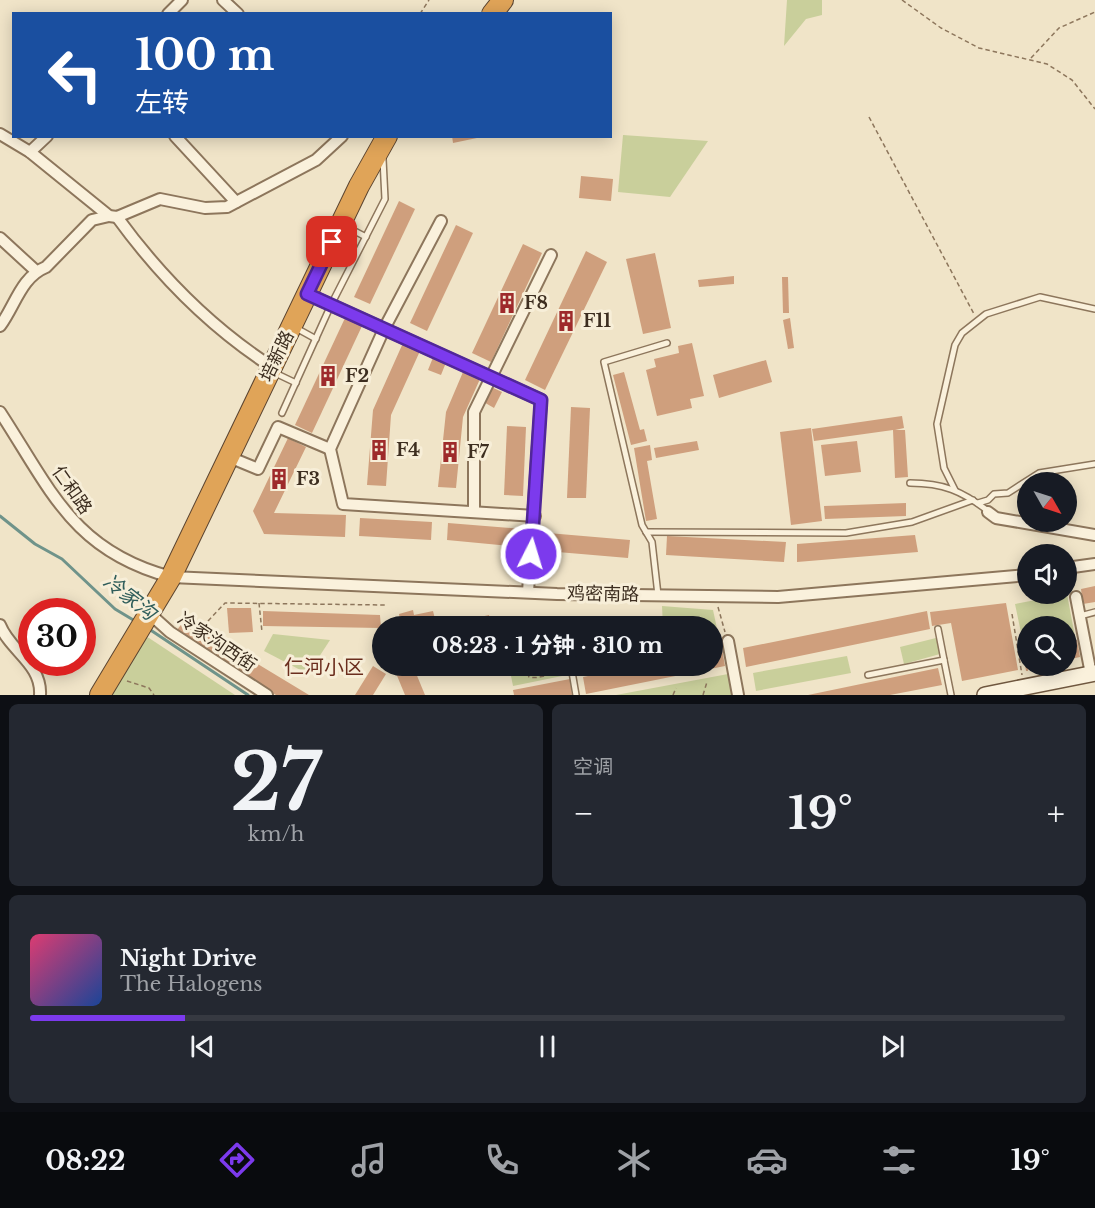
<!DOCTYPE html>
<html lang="zh">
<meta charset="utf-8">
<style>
body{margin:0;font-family:"Libre Baskerville","Noto Sans SC",serif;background:#242831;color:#f1f3f6;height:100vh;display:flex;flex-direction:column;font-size:22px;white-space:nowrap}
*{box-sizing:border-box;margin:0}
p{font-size:20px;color:#9ea1a6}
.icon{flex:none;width:33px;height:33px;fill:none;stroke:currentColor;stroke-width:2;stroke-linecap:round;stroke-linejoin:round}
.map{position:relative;height:695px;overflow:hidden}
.drawer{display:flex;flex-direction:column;gap:9px;padding:9px;background:#0d0f14;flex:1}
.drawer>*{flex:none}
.hud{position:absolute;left:12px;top:12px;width:600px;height:126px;border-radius:0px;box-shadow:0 3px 15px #0003;background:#1a4fa0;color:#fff;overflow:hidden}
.needle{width:39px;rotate:129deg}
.fabs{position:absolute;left:1017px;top:472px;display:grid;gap:12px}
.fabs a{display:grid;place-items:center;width:60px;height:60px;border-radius:50%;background:#171b24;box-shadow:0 3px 15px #0003;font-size:30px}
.speed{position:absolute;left:18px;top:598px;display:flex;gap:12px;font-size:30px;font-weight:700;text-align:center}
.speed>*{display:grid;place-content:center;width:78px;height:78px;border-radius:50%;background:#171b24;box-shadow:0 3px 15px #0003;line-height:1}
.speed .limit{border:9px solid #d22;background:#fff;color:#111}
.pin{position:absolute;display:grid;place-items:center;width:51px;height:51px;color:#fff;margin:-26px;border-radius:12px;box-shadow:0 3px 9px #0006}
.me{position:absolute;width:66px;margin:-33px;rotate:5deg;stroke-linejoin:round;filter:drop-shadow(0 0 4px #0008)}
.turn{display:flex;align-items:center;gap:21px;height:126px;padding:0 24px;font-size:27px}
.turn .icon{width:78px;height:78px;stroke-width:2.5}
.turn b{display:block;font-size:42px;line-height:51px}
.big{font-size:45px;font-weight:700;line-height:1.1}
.drawer .widget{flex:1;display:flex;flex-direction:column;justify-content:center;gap:9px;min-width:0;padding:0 21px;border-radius:9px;background:#242831}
.drawer .dial{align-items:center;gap:0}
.dial b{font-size:78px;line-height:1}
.song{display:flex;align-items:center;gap:18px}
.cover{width:72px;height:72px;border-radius:9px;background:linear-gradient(135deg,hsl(340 70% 55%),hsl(220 70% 35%))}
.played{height:6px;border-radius:3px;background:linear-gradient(90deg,#7c3aed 15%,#363941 15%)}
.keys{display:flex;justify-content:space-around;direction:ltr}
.heat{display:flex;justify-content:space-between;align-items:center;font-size:33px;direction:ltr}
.drawer .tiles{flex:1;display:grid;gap:9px;grid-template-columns:1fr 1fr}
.widget:last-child{grid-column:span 2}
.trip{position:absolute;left:372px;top:616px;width:351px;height:60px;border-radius:30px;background:#171b24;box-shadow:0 3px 15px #0003;font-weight:700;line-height:60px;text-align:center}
.tabs{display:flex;height:96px;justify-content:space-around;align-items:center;background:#090b0e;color:#9ea1a6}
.tabs .icon{width:42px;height:42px}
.tabs .current{color:#7c3aed}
.tabs b{font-size:27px;color:#f1f3f6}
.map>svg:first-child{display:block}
</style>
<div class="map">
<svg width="1095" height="695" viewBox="0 0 1095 695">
<rect width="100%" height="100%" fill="#f0e4c8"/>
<g fill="#c9cf9b">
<path d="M787,0H822V15L806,19L784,46Z"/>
<path d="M623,135L708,141L670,197L618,192Z"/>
<path d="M1067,594L1075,637L1067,639L1066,627H1028L1027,647H1024L1015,604Z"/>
<path d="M662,606L713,610L718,633L713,634L712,627H663Z"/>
<path d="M273,634L330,640L308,674L264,651Z"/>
<path d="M143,636L149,638L235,695H107Z"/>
<path d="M936,638L940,654L904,664L900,647Z"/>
<path d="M847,656L851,673L756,691L753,673Z"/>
<path d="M509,666H565L567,675L513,686Z"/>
<path d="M728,674L732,695H616Z"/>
</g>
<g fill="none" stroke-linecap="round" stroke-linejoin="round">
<g stroke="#6f938a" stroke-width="3">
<path d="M0,516L35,544L62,559L115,609L135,621"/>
<path d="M149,629L248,695"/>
</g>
</g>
<g fill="#cf9f7d">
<path d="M452,136H477V138L453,143Z"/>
<path d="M581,176L613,179L611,201L579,198Z"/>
<path d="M399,201L415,209L370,304L354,297Z"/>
<path d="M456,225L473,233L427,331L410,323Z"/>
<path d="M523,244L542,253L491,362L472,353Z"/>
<path d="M586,251L607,262L545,390L525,380Z"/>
<path d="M655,253L671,328L643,334L626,259Z"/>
<path d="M734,276V284L699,287L698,280Z"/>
<path d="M782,277H788L789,313H783Z"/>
<path d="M345,318L362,326L312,433L295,425Z"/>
<path d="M790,318L794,348L788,349L783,320Z"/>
<path d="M403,343L420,351L391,415L386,486L367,485L373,410Z"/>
<path d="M692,343L704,396L690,399L692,408L657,416L646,370L656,367L654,359L679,353L678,346Z"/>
<path d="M434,355L447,360L441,375L428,370Z"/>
<path d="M766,360L772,382L719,398L713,375Z"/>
<path d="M463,372L480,379L463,417L456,488L438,487L446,412Z"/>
<path d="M624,372L640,430L644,429L647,441L631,445L613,375Z"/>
<path d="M489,386L502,392L494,408L482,401Z"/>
<path d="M571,407L590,408L586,498H567Z"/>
<path d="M902,416L904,428L895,430H905L908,477L895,478L893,430L814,441L812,429Z"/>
<path d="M507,426L526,427L523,496L504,495Z"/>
<path d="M811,428L822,521L791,525L780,432Z"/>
<path d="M288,438L306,447L274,513L346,515L345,537L264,534L253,511Z"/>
<path d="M697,441L699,450L656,458L654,448Z"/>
<path d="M857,441L861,472L825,476L821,445Z"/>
<path d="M650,445L652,460L647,461L657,519L646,521L634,448Z"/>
<path d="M906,503V516L825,519L824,506Z"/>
<path d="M360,518L432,522L431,540L359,536Z"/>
<path d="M448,523L522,529L520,547L447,540Z"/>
<path d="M548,533L630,540L628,558L546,551Z"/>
<path d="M915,535L918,552L797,562V544Z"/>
<path d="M667,536L786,542L784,562L666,555Z"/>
<path d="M1095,586V602L1083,604L1081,589Z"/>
<path d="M1006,603L1018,670L962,681L951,623L932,626L930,612Z"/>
<path d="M227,608H251L253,632L229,633Z"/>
<path d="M413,610L414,615L433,611L437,627H401L399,614Z"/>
<path d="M263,611L380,615L381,628L263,626Z"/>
<path d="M927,611L930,629L746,667L743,648Z"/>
<path d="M489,615L492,627H440V626Z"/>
<path d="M187,617L228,646L309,695H276L219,660L177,630Z"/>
<path d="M647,620V627H572V625Z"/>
<path d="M560,621L562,627H505V624Z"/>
<path d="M1077,640L1080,657L1066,660V642Z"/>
<path d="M722,649L725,666L586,694L583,677L638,666H712V651Z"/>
<path d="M1028,649V671H1026L1023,650Z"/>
<path d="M373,666L386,674L373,695H355Z"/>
<path d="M393,666H413L425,695H405Z"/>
<path d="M938,668L942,685L890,695H808Z"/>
<path d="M570,679L572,695H514L513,690Z"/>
</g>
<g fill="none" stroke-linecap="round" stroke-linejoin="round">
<defs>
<g id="lane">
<path d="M343,225L366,237"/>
<path d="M296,328L316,339"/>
<path d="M273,372L296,383"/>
<path d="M282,413L331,305L385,199L383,159"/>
<path d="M910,483C943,483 962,491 988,511"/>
<path d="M955,490L944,468L937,424L955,345L962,333L986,314L1040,297L1095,309"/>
<path d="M978,503L988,500L994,494L1008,493L1039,473L1095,464"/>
<path d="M646,532L846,533L912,522L973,500"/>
<path d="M658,595L652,542L642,525L604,362L667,343"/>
<path d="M1080,616L1095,612"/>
<path d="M938,629L944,660"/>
<path d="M571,666L576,695"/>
<path d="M868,675L944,660L951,695"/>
</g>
<g id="street">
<path d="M223,0L238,14"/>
<path d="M168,14L182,0"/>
<path d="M0,134L30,152L109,216L117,217L160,199L205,208L227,207L316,160L342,136"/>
<path d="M175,136L236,202"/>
<path d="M30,152L47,136"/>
<path d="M117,217C160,276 210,327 272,367"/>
<path d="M441,221L384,329L330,449L343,504L535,516"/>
<path d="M0,238L36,271"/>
<path d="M307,294L541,400L528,592"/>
<path d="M0,326C15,306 21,277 46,267L92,220L109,216"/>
<path d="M0,412C51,490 73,551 171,577L557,594L778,597L1028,575"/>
<path d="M229,457L258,469L278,427L330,449"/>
<path d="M474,512V412L551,255"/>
<path d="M988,512L996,518L1095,535"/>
<path d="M1066,568L1095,564"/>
<path d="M1076,597L1091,674"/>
<path d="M150,614L170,632L267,695"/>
<path d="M0,625C10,651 42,664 40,695"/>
<path d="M728,641L738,695"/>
</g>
<path id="secondary" d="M985,695L1095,673"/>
<g id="highway">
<path d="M492,14L503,0"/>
<path d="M100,695L171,577L359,186L387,136"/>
</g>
</defs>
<use href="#lane" stroke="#8d765c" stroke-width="8"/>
<use href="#street" stroke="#8d765c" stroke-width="14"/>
<use href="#secondary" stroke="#6f573f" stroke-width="18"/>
<use href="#highway" stroke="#5b4430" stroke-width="22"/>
<g stroke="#8d765c" stroke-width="1.5" stroke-dasharray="4.5 3" stroke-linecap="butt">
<path d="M902,0L941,28L979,48L1047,64L1072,80L1095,109"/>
<path d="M420,14L429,0"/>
<path d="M1031,58L1059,28L1095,12"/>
<path d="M869,117L974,314"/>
<path d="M259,603L262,632"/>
<path d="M718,607L725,632"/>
<path d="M1012,614L1022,675"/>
<path d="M208,621L225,603L386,605"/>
<path d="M525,666L529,677C541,680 552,671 565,672"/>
<path d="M548,666L553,671"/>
<path d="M127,681L149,688L154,695"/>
<path d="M673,695L676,688"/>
<path d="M703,695L707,682"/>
</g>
<use href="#lane" stroke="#faf1dc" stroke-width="5"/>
<use href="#street" stroke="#faf1dc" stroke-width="10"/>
<use href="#secondary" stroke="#faf1dc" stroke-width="15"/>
<use href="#highway" stroke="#e0a458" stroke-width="20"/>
</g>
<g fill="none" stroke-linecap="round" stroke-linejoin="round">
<defs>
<path id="route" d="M332,242L307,294L541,400L531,554"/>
</defs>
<use href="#route" stroke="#51269a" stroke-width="15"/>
<use href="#route" stroke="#7c3aed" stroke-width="10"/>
</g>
<defs>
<symbol id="building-bare" viewBox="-9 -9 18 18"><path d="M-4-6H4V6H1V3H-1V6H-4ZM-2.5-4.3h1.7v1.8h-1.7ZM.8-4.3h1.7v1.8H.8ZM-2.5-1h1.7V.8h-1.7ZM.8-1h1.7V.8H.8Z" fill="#9e2a2b" stroke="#f7eed8" stroke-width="2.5" paint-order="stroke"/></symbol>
</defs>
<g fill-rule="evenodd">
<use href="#building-bare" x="492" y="288" width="30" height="30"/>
<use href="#building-bare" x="551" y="306" width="30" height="30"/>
<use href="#building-bare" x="313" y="361" width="30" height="30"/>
<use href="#building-bare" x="364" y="435" width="30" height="30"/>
<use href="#building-bare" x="435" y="437" width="30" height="30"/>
<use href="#building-bare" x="264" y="464" width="30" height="30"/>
</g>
<g text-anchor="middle" stroke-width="6" stroke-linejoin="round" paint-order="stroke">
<g font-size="18" font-weight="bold" fill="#3d2e20" stroke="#f7eed8" text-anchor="start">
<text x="524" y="309">F8</text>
<text x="583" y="327">F11</text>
<text x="345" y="382">F2</text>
<text x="396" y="456">F4</text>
<text x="467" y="458">F7</text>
<text x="296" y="485">F3</text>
</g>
<g font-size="18" fill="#3d2e20" stroke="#f7eed8">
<text transform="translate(277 356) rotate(-64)" y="6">培新路</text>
<text transform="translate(72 490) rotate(55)" y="6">仁和路</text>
<text transform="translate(603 594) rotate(1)" y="6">鸡密南路</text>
<text transform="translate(217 642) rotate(34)" y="6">冷家沟西街</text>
</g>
<g font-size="20" font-style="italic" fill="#2f5d5a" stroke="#f7eed8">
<text transform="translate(130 597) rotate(38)" y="7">冷家沟</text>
</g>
<g font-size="20" fill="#6b2e1e" stroke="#f7eed8">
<text x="324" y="674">仁河小区</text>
</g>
</g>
</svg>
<div class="fabs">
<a><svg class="needle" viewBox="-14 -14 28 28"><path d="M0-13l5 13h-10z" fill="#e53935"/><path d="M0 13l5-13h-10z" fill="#9ea1a6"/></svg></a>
<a><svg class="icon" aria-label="sound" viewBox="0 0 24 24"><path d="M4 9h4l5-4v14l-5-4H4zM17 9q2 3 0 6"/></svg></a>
<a><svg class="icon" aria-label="search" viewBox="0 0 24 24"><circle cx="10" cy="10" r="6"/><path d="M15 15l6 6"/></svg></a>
</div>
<div class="speed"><div class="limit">30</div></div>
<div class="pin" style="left:332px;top:242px;background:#d93025"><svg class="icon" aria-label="arrive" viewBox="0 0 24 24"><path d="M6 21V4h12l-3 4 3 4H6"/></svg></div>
<svg class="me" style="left:531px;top:554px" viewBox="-20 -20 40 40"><circle r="17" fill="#7c3aed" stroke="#fff" stroke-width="3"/><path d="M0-11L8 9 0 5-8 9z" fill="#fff"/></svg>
<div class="trip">08:23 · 1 分钟 · 310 m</div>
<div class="hud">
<div class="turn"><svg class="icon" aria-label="left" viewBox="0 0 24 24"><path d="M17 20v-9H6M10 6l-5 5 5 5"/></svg><div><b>100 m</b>左转</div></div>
</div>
</div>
<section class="drawer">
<div class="tiles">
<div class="widget dial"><b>27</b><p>km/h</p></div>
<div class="widget"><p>空调</p>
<div class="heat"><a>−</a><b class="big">19°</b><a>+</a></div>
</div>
<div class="widget">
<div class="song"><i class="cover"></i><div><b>Night Drive</b><p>The Halogens</p></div></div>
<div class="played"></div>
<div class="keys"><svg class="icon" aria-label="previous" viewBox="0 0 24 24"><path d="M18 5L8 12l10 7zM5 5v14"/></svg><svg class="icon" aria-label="pause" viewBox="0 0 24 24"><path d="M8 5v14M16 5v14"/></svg><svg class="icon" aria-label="next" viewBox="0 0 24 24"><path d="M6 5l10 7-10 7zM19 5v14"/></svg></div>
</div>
</div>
</section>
<nav class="tabs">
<b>08:22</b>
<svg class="icon current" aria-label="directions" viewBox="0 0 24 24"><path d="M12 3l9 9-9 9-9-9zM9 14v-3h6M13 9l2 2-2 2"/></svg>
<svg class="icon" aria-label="music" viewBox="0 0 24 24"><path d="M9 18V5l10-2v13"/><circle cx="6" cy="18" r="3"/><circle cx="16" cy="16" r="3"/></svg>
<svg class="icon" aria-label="phone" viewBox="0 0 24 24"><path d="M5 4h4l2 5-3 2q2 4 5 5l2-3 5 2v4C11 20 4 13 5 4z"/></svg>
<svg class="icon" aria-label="climate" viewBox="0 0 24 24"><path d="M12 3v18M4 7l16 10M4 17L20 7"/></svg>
<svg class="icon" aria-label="car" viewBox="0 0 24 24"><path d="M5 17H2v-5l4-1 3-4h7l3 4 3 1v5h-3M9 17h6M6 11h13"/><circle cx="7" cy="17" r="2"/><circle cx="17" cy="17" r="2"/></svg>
<svg class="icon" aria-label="filters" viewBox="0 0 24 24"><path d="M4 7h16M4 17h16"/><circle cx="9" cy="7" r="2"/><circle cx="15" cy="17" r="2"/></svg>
<b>19°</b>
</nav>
